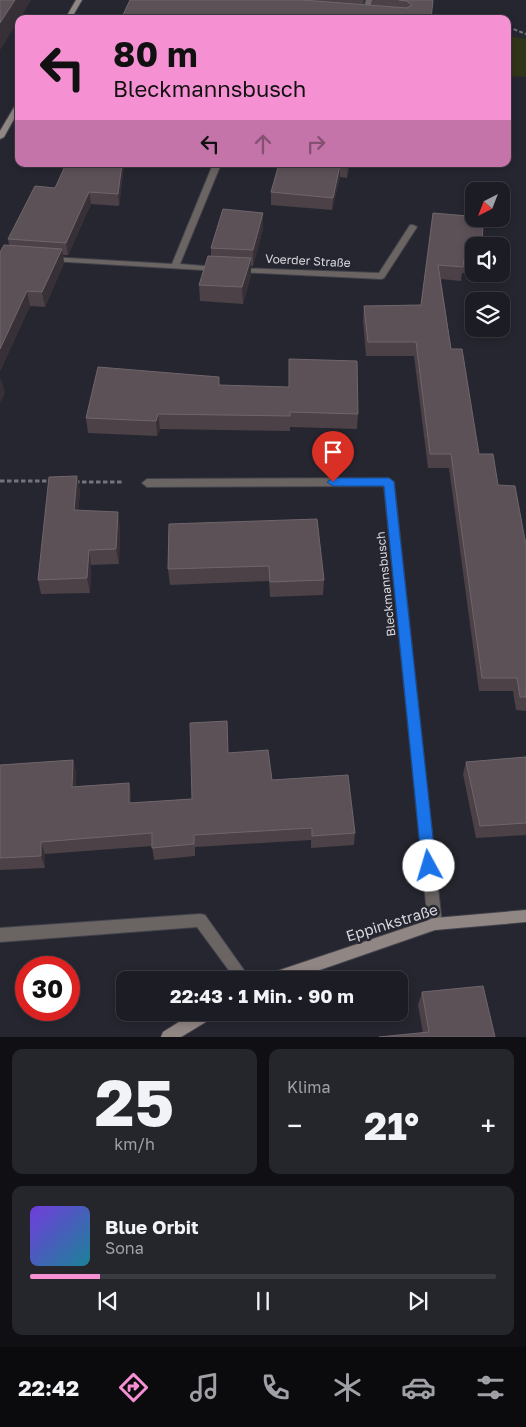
<!DOCTYPE html>
<html lang="de">
<meta charset="utf-8">
<style>
body{margin:0;font-family:"Golos Text",sans-serif;background:#25252c;color:#f1f3f6;height:100vh;display:flex;flex-direction:column;font-size:19px;white-space:nowrap}
*{box-sizing:border-box;margin:0}
p{font-size:16px;color:#a0a1a6}
.icon{flex:none;width:28px;height:28px;fill:none;stroke:currentColor;stroke-width:2;stroke-linecap:round;stroke-linejoin:round}
.map{position:relative;height:1037px;overflow:hidden}
.details{display:flex;flex-direction:column;gap:12px;padding:12px;background:#0f0f14;flex:1}
.details>*{flex:none}
.hud{position:absolute;left:15px;top:15px;width:496px;height:152px;border-radius:10px;box-shadow:0 2px 8px #0003,0 0 0 1px #3a3a41;background:#f591d3;color:#111;overflow:hidden}
.needle{width:32px;rotate:222deg}
.fabs{position:absolute;left:465px;top:182px;display:grid;gap:10px}
.fabs a{display:grid;place-items:center;width:45px;height:45px;border-radius:10px;background:#1c1c24;box-shadow:0 2px 8px #0003,0 0 0 1px #3a3a41;font-size:25px}
.speed{position:absolute;left:15px;top:956px;display:flex;gap:10px;font-size:25px;font-weight:700;text-align:center}
.speed>*{display:grid;place-content:center;width:65px;height:65px;border-radius:50%;background:#1c1c24;box-shadow:0 2px 8px #0003,0 0 0 1px #3a3a41;line-height:1}
.speed .limit{border:8px solid #d22;background:#fff;color:#111}
.pin{position:absolute;display:grid;place-items:center;width:42px;height:42px;color:#fff;margin:-51px -21px;border-radius:50% 50% 50% 0;rotate:-45deg;box-shadow:0 0 5px #0007}
.pin .icon{rotate:45deg}
.me{position:absolute;width:55px;margin:-28px;rotate:354deg;stroke-linejoin:round;filter:drop-shadow(0 0 4px #0008)}
.turn{display:flex;align-items:center;gap:18px;height:105px;padding:0 15px;font-size:22px}
.turn .icon{width:65px;height:65px;stroke-width:2.5}
.turn b{display:block;font-size:35px;line-height:42px}
.lanes{display:flex;align-items:center;height:48px;padding:0 15px;background:#0003;justify-content:center;gap:25px;direction:ltr}
.lanes .off{opacity:.35}
.big{font-size:38px;font-weight:700;line-height:1.1}
.details .widget{flex:1;display:flex;flex-direction:column;justify-content:center;gap:8px;min-width:0;padding:0 18px;border-radius:10px;background:#25252c}
.details .dial{align-items:center;gap:0}
.dial b{font-size:65px;line-height:1}
.song{display:flex;align-items:center;gap:15px}
.cover{width:60px;height:60px;border-radius:8px;background:linear-gradient(135deg,hsl(260 70% 55%),hsl(190 70% 35%))}
.played{height:5px;border-radius:2px;background:linear-gradient(90deg,#f591d3 15%,#3a3a41 15%)}
.keys{display:flex;justify-content:space-around;direction:ltr}
.heat{display:flex;justify-content:space-between;align-items:center;font-size:28px;direction:ltr}
.details .tiles{flex:1;display:grid;gap:12px;grid-template-columns:1fr 1fr}
.widget:last-child{grid-column:span 2}
.trip{position:absolute;left:116px;top:971px;width:292px;height:50px;border-radius:10px;background:#1c1c24;box-shadow:0 2px 8px #0003,0 0 0 1px #3a3a41;font-weight:700;line-height:50px;text-align:center}
.tabs{display:flex;height:80px;justify-content:space-around;align-items:center;background:#0b0b0e;color:#a0a1a6}
.tabs .icon{width:35px;height:35px}
.tabs .active{color:#f591d3}
.tabs b{font-size:22px;color:#f1f3f6}
.map>svg:first-child{display:block}
</style>
<div class="map">
<svg width="526" height="1037" viewBox="0 0 526 1037">
<rect width="100%" height="100%" fill="#262630"/>
<path fill="#303519" d="M508,36L526,39V77L508,76Z"/>
<g fill="none" stroke-linecap="round" stroke-linejoin="round">
<defs>
<path id="lane" d="M200,914L205,915L251,980H236L197,927L0,942V928Z"/>
<g id="street">
<path d="M366,0H372L369,12L366,14L363,12Z"/>
<path d="M213,164H221L180,264L216,267L220,269L219,271L51,261L47,259L51,257L172,264Z"/>
<path d="M410,225H413L417,227L384,278L381,279L238,272L234,270L238,268L379,273Z"/>
<path d="M389,478L394,482L442,924L440,929L435,930L430,929L428,924L384,486L147,487L142,483L147,479Z"/>
</g>
<g id="secondary">
<path d="M76,0H82L71,19H65Z"/>
<path d="M19,102V110L4,137L0,139V131L16,104Z"/>
<path d="M526,910V922L435,930L291,980H264L266,975L271,973L435,918Z"/>
<path d="M195,1012H216L214,1017L181,1037H161L163,1032Z"/>
</g>
</defs>
<use href="#lane" stroke="#42424c" stroke-width="2"/>
<use href="#street" stroke="#42424c" stroke-width="2"/>
<use href="#secondary" stroke="#42424c" stroke-width="2"/>
<g stroke="#74747c" stroke-width="2" stroke-dasharray="4 2" stroke-linecap="butt">
<path d="M427,17L449,19"/>
<path d="M508,27L526,34"/>
</g>
<g stroke="#74747c" stroke-width="3" stroke-dasharray="4.5 2.5" stroke-linecap="butt">
<path d="M0,481H51"/>
<path d="M75,482H123"/>
</g>
<use href="#lane" fill="#6a6462" fill-rule="evenodd"/>
<use href="#street" fill="#6a6462" fill-rule="evenodd"/>
<use href="#secondary" fill="#908683" fill-rule="evenodd"/>
</g>
<g fill="#4c4146">
<path d="M130,0H364L363,5L372,6V0H433L431,19H121Z"/>
<path d="M66,164H124L119,206L91,204L68,255H63L64,263L45,307L30,306L0,371V252L9,245L8,239L55,188Z"/>
<path d="M279,164H350L347,178L340,177L332,210L271,205V192Z"/>
<path d="M433,213L467,223L474,246V274H479L462,273L461,281L441,279L451,349L479,454L498,485L525,540H526V711L516,710L513,691H479L449,468H428L414,356H366L363,320L364,306L421,305Z"/>
<path d="M263,229L253,266H251V275L243,304L200,301L199,285L211,257V248Z"/>
<path d="M220,385L358,414L357,429L290,427V431L160,429L157,436L88,433L86,418Z"/>
<path d="M77,476L80,491L78,510L120,526L119,564L91,565L90,593L41,594L38,580Z"/>
<path d="M169,524L324,580L323,595L270,597L269,581L170,585L168,569Z"/>
<path d="M228,753L355,833L354,845L311,848V840L195,847V856L154,860L152,846L45,854V868L0,870V765L73,760L76,773V786L129,783L131,795V803L192,799Z"/>
<path d="M526,757V835L476,838L463,774L466,762Z"/>
<path d="M422,992L495,1037L423,1033L418,1005Z"/>
</g>
<g fill="#373037">
<path d="M15,0H31L20,19H19V20L0,50V23Z"/>
<path d="M122,164H124L119,206L118,194Z"/>
<path d="M348,164H350L347,178L348,165Z"/>
<path d="M340,165V177L332,210L333,198Z"/>
<path d="M89,192L91,204L68,255L66,243Z"/>
<path d="M263,213V229L253,266V250Z"/>
<path d="M62,249L64,263L45,307L42,292Z"/>
<path d="M251,258V275L243,304L242,287Z"/>
<path d="M27,291L30,306L0,371V349Z"/>
<path d="M1,378L5,393L0,403V381Z"/>
<path d="M158,414L160,429L157,436L156,421Z"/>
<path d="M77,476L80,491L77,525L74,510Z"/>
<path d="M118,512L120,526L119,564L116,549Z"/>
<path d="M89,550L91,565L90,593L87,578Z"/>
<path d="M73,760L76,773V799L72,787Z"/>
<path d="M129,783L131,795V816L129,803Z"/>
<path d="M41,842L45,854V868L41,856Z"/>
</g>
<g fill="#5b5157" stroke="#6f666c">
<path d="M0,0H15L0,23Z"/>
<path d="M130,0H302L407,8L412,5L407,1L399,0H433L431,19H274L253,17L252,19H121Z"/>
<path d="M66,164H122L118,194L89,192L66,243L8,239L35,186L55,188Z"/>
<path d="M279,164H348V165H340L333,198L271,192Z"/>
<path d="M223,209L263,213L253,250L211,248Z"/>
<path d="M433,213L468,216L467,223L483,224L482,246H474V260L464,259L463,267L438,265L451,349H462L479,454H493L498,485L515,486L525,540H526V697H520L517,678H482L451,454H430L416,342H368L364,306L421,305Z"/>
<path d="M4,245L62,249L42,292L27,291L0,349V252Z"/>
<path d="M208,256L251,258L242,287L199,285Z"/>
<path d="M289,359L357,361L358,414L290,412V416L158,414L156,421L86,418L98,367L219,377V385L289,387Z"/>
<path d="M77,476L74,510L118,512L116,549L89,550L87,578L38,580L49,477Z"/>
<path d="M317,519L324,580L270,582L269,566L168,569L169,524Z"/>
<path d="M227,721L228,753L268,750L272,780L348,775L355,833L312,836V828L194,835V844L152,848V833L41,842V856L0,858V765L73,760L72,787L129,783V803L192,799L190,723Z"/>
<path d="M526,757V823L480,826L466,762Z"/>
<path d="M483,986L495,1037H379L429,1032L422,992Z"/>
</g>
<path fill="#1a73e8" stroke="#114b97" d="M333,478H389L394,482L436,866L434,871L429,873L424,871L422,866L384,486H333L327,482Z"/>
<g text-anchor="middle" stroke-width="5" stroke-linejoin="round" paint-order="stroke">
<g font-size="12" fill="#d7d7de" stroke="#262630">
<text transform="translate(308 261) rotate(3)" y="4">Voerder Straße</text>
<text transform="translate(386 584) rotate(-96)" y="4">Bleckmannsbusch</text>
</g>
<g font-size="15" fill="#d7d7de" stroke="#262630">
<text transform="translate(392 923) rotate(-17)" y="5">Eppinkstraße</text>
</g>
</g>
</svg>
<div class="fabs">
<a><svg class="needle" viewBox="-14 -14 28 28"><path d="M0-13l5 13h-10z" fill="#e53935"/><path d="M0 13l5-13h-10z" fill="#a0a1a6"/></svg></a>
<a><svg class="icon" aria-label="sound" viewBox="0 0 24 24"><path d="M4 9h4l5-4v14l-5-4H4zM17 9q2 3 0 6"/></svg></a>
<a><svg class="icon" aria-label="layers" viewBox="0 0 24 24"><path d="M12 4l9 5-9 5-9-5zM3 14l9 5 9-5"/></svg></a>
</div>
<div class="speed"><div class="limit">30</div></div>
<div class="pin" style="left:333px;top:482px;background:#d93025"><svg class="icon" aria-label="arrive" viewBox="0 0 24 24"><path d="M6 21V4h12l-3 4 3 4H6"/></svg></div>
<svg class="me" style="left:429px;top:866px" viewBox="-20 -20 40 40"><circle r="19" fill="#fff"/><path d="M0-13L10 11 0 6-10 11z" fill="#1a73e8"/></svg>
<div class="trip">22:43 · 1 Min. · 90 m</div>
<div class="hud">
<div class="turn"><svg class="icon" aria-label="left" viewBox="0 0 24 24"><path d="M17 20v-9H6M10 6l-5 5 5 5"/></svg><div><b>80 m</b>Bleckmannsbusch</div></div>
<div class="lanes"><svg class="icon" aria-label="left" viewBox="0 0 24 24"><path d="M17 20v-9H6M10 6l-5 5 5 5"/></svg><svg class="icon off" aria-label="ahead" viewBox="0 0 24 24"><path d="M12 20V5M6 11l6-6 6 6"/></svg><svg class="icon off" aria-label="right" viewBox="0 0 24 24"><path d="M7 20v-9h11M14 6l5 5-5 5"/></svg></div>
</div>
</div>
<section class="details">
<div class="tiles">
<div class="widget dial"><b>25</b><p>km/h</p></div>
<div class="widget"><p>Klima</p>
<div class="heat"><a>−</a><b class="big">21°</b><a>+</a></div>
</div>
<div class="widget">
<div class="song"><i class="cover"></i><div><b>Blue Orbit</b><p>Sona</p></div></div>
<div class="played"></div>
<div class="keys"><svg class="icon" aria-label="previous" viewBox="0 0 24 24"><path d="M18 5L8 12l10 7zM5 5v14"/></svg><svg class="icon" aria-label="pause" viewBox="0 0 24 24"><path d="M8 5v14M16 5v14"/></svg><svg class="icon" aria-label="next" viewBox="0 0 24 24"><path d="M6 5l10 7-10 7zM19 5v14"/></svg></div>
</div>
</div>
</section>
<nav class="tabs">
<b>22:42</b>
<svg class="icon active" aria-label="directions" viewBox="0 0 24 24"><path d="M12 3l9 9-9 9-9-9zM9 14v-3h6M13 9l2 2-2 2"/></svg>
<svg class="icon" aria-label="music" viewBox="0 0 24 24"><path d="M9 18V5l10-2v13"/><circle cx="6" cy="18" r="3"/><circle cx="16" cy="16" r="3"/></svg>
<svg class="icon" aria-label="phone" viewBox="0 0 24 24"><path d="M5 4h4l2 5-3 2q2 4 5 5l2-3 5 2v4C11 20 4 13 5 4z"/></svg>
<svg class="icon" aria-label="climate" viewBox="0 0 24 24"><path d="M12 3v18M4 7l16 10M4 17L20 7"/></svg>
<svg class="icon" aria-label="car" viewBox="0 0 24 24"><path d="M5 17H2v-5l4-1 3-4h7l3 4 3 1v5h-3M9 17h6M6 11h13"/><circle cx="7" cy="17" r="2"/><circle cx="17" cy="17" r="2"/></svg>
<svg class="icon" aria-label="filters" viewBox="0 0 24 24"><path d="M4 7h16M4 17h16"/><circle cx="9" cy="7" r="2"/><circle cx="15" cy="17" r="2"/></svg>
</nav>
